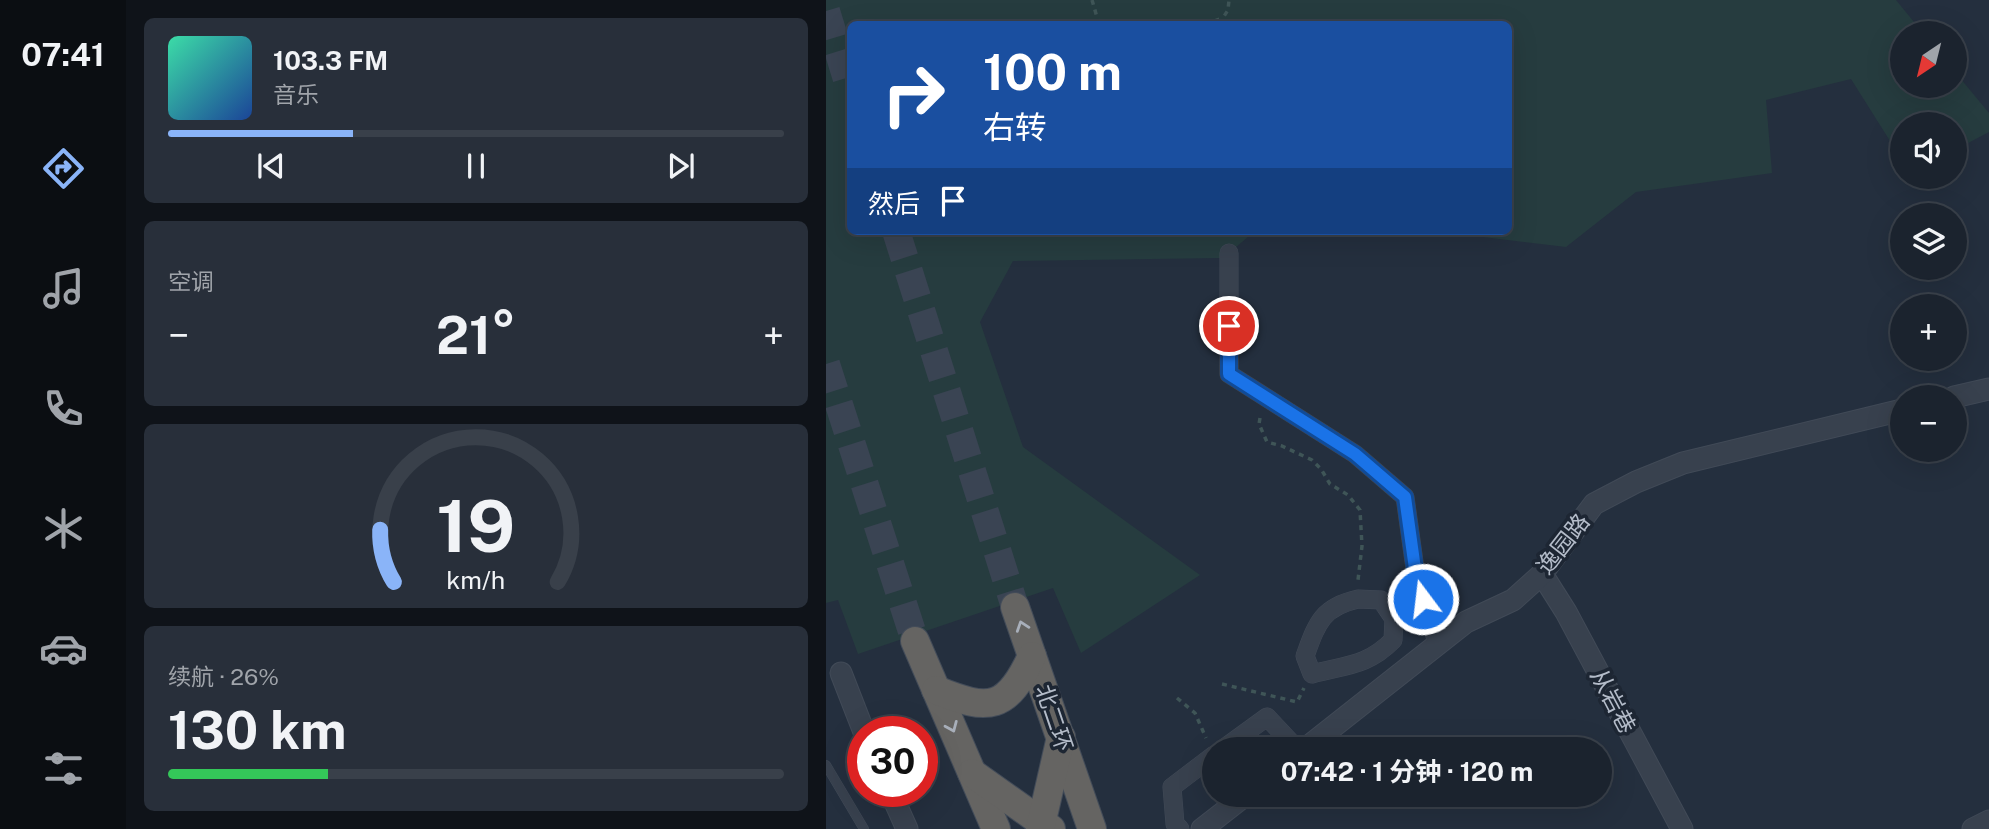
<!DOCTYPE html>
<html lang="zh">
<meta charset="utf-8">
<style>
body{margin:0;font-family:"Public Sans","Noto Sans SC",sans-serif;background:#282f3a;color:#f1f3f6;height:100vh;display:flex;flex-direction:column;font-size:26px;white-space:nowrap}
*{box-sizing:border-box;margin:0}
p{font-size:23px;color:#a0a4aa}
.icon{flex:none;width:38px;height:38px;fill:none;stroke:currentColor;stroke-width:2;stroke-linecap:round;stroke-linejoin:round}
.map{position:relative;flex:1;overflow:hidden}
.drawer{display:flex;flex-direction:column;gap:18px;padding:18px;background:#0f1319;width:700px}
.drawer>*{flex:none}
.banner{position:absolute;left:21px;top:21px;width:665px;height:214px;border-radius:10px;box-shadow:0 7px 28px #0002,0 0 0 2px #39404a;background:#1a4fa0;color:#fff;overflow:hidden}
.needle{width:46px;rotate:215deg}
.controls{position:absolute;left:1064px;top:21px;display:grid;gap:14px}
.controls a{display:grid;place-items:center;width:77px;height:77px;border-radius:50%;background:#1b232e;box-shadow:0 7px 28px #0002,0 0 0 2px #39404a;font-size:35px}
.speed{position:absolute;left:21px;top:716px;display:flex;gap:14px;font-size:35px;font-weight:700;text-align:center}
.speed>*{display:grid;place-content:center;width:91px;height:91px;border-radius:50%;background:#1b232e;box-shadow:0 7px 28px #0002,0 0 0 2px #39404a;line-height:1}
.speed .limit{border:10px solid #d22;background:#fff;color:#111}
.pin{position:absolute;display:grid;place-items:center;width:60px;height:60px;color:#fff;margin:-30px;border:4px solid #fff;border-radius:50%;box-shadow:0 2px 7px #0007}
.me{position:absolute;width:77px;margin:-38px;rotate:345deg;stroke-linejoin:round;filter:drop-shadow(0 0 5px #0008)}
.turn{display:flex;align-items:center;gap:24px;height:147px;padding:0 21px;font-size:32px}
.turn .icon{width:91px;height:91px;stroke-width:2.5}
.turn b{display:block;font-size:49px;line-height:60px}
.then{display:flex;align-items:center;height:66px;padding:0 21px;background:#0003;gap:14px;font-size:26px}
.big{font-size:52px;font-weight:700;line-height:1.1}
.drawer .widget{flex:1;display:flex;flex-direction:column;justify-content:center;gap:10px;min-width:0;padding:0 24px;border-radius:10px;background:#282f3a}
.drawer .dial{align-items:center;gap:0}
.dial svg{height:182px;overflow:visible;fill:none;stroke:#39404a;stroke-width:7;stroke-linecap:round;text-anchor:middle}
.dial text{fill:#f1f3f6;stroke:none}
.song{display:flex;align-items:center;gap:21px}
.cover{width:84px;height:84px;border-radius:10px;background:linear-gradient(135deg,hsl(160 70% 55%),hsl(220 70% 35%))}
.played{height:7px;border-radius:4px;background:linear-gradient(90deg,#8ab4f8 30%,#39404a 30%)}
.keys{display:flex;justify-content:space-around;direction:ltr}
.heat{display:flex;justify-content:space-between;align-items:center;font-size:38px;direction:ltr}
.charge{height:10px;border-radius:5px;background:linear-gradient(90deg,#34c759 26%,#39404a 0)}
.trip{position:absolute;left:376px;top:737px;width:410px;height:70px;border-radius:35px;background:#1b232e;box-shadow:0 7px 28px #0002,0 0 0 2px #39404a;font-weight:700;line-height:70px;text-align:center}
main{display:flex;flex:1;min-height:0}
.menu{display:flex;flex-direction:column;width:126px;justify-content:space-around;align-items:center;background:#0b0e12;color:#a0a4aa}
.menu .icon{width:49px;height:49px}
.menu .on{color:#8ab4f8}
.menu b{font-size:32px;color:#f1f3f6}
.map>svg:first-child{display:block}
</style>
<main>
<nav class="menu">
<b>07:41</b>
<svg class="icon on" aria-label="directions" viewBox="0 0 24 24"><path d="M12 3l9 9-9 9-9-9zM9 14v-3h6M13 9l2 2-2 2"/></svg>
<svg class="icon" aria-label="music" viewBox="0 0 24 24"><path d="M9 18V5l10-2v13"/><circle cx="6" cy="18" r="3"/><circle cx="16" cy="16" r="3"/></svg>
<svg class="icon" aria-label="phone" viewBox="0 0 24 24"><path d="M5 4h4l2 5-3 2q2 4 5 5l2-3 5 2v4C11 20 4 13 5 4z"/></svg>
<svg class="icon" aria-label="climate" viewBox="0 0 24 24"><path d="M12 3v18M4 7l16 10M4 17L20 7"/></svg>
<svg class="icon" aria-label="car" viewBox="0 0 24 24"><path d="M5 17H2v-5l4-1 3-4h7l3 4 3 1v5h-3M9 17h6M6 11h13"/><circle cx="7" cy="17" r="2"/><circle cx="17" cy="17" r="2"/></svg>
<svg class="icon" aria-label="filters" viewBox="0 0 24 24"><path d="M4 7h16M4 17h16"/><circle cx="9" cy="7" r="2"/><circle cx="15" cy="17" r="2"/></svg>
</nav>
<section class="drawer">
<div class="widget">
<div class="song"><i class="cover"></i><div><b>103.3 FM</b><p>音乐</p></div></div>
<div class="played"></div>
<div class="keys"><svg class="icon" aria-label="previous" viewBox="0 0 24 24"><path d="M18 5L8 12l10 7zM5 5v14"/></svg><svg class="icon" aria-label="pause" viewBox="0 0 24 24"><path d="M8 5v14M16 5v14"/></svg><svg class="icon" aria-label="next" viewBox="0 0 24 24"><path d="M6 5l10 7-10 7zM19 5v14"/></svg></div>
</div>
<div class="widget"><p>空调</p>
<div class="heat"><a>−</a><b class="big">21°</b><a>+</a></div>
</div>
<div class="widget dial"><svg viewBox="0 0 100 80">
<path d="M14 69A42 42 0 1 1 86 69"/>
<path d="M14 69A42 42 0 0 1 8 46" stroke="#8ab4f8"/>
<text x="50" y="56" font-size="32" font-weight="700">19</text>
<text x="50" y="72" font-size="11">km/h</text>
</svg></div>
<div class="widget"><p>续航 · 26%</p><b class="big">130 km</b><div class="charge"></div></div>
</section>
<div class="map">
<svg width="1163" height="829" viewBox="0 0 1163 829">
<rect width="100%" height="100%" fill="#242f3e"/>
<path fill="#263c3f" d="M0,0H1070L1097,33H1076V86H1129V72L1163,113V132L1129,150V124H1076V160L1025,79L940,100L946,173L810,192L740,247L608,231H682V24H24V231H429L403,253L394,258L187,261L154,322L197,447L374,575L255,653L227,588L32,654L12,600L0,603Z"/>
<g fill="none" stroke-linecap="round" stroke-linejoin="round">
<g stroke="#3a4453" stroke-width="28" stroke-dasharray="28 14" stroke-linecap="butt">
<path d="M0,11L24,89"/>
<path d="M70,231L189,607"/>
<path d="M0,364L89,641"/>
</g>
<defs>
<path id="service" d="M0,765L38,829"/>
<g id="minor">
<path d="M403,253V374L529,454L579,497L590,576L612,645"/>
<path d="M532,599L555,600L568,619L567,640C542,666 519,665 486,674L479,656C491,623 496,607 532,599Z"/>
<path d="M397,749L441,717L471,749"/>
<path d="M354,829L349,824L346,787L388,755"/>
</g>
<g id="tertiary">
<path d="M1128,397L1163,389"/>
<path d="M716,574L740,612L856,829"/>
<path d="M15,673L38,732"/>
<path d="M479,749L640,622L687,600L716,574L768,504L810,482L857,463L1076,410"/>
<path d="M64,791L81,829"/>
<path d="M376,829L421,794"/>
<path d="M1147,829L1163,821"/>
</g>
<g id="trunk">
<path d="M189,607L266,829"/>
<path d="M89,641L170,829"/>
<path d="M110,690C164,712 181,710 206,656"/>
<path d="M146,773L225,829"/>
<path d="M214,829L235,737"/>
</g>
</defs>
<use href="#service" stroke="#414a57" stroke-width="10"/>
<use href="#minor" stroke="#414a57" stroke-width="19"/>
<use href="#tertiary" stroke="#414a57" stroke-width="23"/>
<use href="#trunk" stroke="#434c59" stroke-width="30"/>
<g stroke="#3f5557" stroke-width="3.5" stroke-dasharray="5 5" stroke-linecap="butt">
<path d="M266,0L273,24"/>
<path d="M379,24L397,18"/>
<path d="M393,24L402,10L403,0"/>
<path d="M434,418L433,424L441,442L456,446L486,460L495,469L504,484L522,495L534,510L536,546L532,580"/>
<path d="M396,684L471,702L478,688"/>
<path d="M351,698L369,713L380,738"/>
</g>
<use href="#service" stroke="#38414e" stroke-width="9"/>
<use href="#minor" stroke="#38414e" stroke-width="18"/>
<use href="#tertiary" stroke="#38414e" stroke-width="21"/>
<use href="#trunk" stroke="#656462" stroke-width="28"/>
</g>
<defs><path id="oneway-chevron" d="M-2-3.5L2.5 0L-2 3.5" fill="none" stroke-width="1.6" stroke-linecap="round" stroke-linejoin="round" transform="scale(1.75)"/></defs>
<g stroke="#a8afba">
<use href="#oneway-chevron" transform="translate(196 626) rotate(-109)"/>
<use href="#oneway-chevron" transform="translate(126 727) rotate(67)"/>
</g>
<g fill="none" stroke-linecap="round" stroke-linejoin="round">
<defs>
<path id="route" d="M403,326V374L529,454L579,497L590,576L597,599"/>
</defs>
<use href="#route" stroke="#114b97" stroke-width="18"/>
<use href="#route" stroke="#1a73e8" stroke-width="12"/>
</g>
<g text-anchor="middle" stroke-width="7" stroke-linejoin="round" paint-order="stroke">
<g font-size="23" fill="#b4bcc9" stroke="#1d2633">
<text transform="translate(737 544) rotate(-52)" y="8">逸园路</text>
<text transform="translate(787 701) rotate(62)" y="8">从岩巷</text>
<text transform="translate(228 718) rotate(71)" y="8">北二环</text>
</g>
</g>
</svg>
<div class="controls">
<a><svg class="needle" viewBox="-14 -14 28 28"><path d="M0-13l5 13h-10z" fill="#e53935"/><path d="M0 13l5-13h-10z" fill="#a0a4aa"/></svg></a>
<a><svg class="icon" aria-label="sound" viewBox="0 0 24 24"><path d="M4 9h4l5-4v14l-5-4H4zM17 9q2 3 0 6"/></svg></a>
<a><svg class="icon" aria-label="layers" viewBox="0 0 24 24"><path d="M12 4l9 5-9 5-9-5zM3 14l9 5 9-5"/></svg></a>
<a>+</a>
<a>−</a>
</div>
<div class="speed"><div class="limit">30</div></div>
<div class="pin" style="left:403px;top:326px;background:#d93025"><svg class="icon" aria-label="arrive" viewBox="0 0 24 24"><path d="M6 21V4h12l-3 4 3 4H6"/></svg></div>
<svg class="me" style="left:597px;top:599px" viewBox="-20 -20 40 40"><circle r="17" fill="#1a73e8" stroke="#fff" stroke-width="3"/><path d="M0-11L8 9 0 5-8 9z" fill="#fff"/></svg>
<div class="trip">07:42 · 1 分钟 · 120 m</div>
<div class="banner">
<div class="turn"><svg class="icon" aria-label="right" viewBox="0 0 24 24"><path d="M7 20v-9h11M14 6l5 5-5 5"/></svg><div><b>100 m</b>右转</div></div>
<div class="then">然后<svg class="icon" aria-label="arrive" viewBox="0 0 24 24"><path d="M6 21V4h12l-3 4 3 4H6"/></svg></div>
</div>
</div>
</main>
